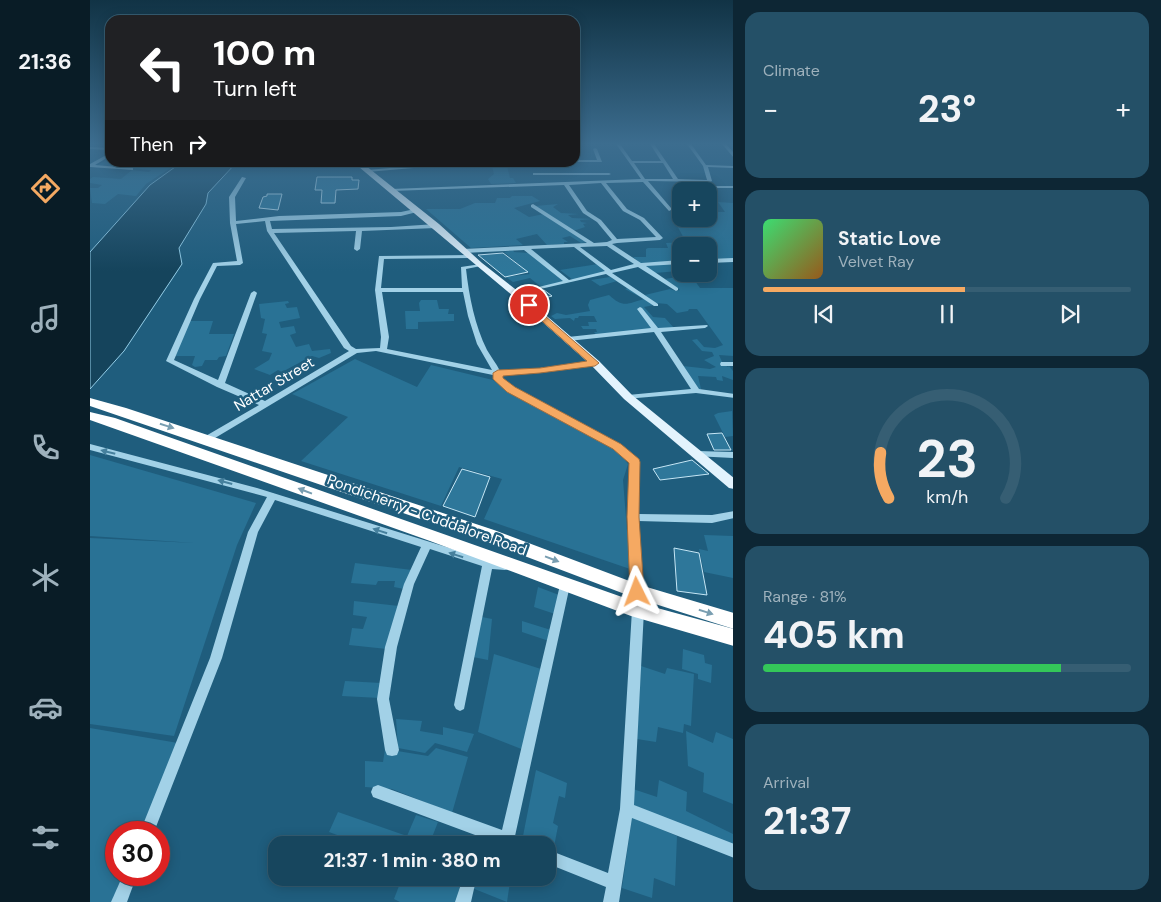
<!DOCTYPE html>
<meta charset="utf-8">
<style>
body{margin:0;font-family:"DM Sans",sans-serif;background:#245067;color:#f1f3f6;height:100vh;display:flex;flex-direction:column;font-size:19px;white-space:nowrap}
*{box-sizing:border-box;margin:0}
p{font-size:16px;color:#9eb1bc}
.icon{flex:none;width:28px;height:28px;fill:none;stroke:currentColor;stroke-width:2;stroke-linecap:round;stroke-linejoin:round}
.map{position:relative;flex:1;overflow:hidden}
.side{display:flex;flex-direction:column;gap:12px;padding:12px;background:#0d2634;width:428px}
.side>*{flex:none}
.hud{position:absolute;left:15px;top:15px;width:475px;height:152px;border-radius:15px;box-shadow:0 2px 12px #0003,0 0 0 1px #365e73;background:#202124;color:#fff;overflow:hidden}
.controls{position:absolute;left:582px;top:182px;display:grid;gap:10px}
.controls a{display:grid;place-items:center;width:45px;height:45px;border-radius:10px;background:#17465e;box-shadow:0 2px 12px #0003,0 0 0 1px #365e73;font-size:25px}
.speed{position:absolute;left:15px;top:821px;display:flex;gap:10px;font-size:25px;font-weight:700;text-align:center}
.speed>*{display:grid;place-content:center;width:65px;height:65px;border-radius:50%;background:#17465e;box-shadow:0 2px 12px #0003,0 0 0 1px #365e73;line-height:1}
.speed .limit{border:8px solid #d22;background:#fff;color:#111}
.pin{position:absolute;display:grid;place-items:center;width:42px;height:42px;color:#fff;margin:-21px;border:2px solid #fff;border-radius:50%;box-shadow:0 1px 5px #0007}
.me{position:absolute;width:55px;margin:-28px;rotate:357deg;stroke-linejoin:round;filter:drop-shadow(0 0 4px #0008)}
.turn{display:flex;align-items:center;gap:18px;height:105px;padding:0 25px;font-size:22px}
.turn .icon{width:65px;height:65px;stroke-width:2.5}
.turn b{display:block;font-size:35px;line-height:42px}
.then{display:flex;align-items:center;height:48px;padding:0 25px;background:#0003;gap:10px;font-size:19px}
.big{font-size:38px;font-weight:700;line-height:1.1}
.side .tile{flex:1;display:flex;flex-direction:column;justify-content:center;gap:8px;min-width:0;padding:0 18px;border-radius:15px;background:#245067}
.side .dial{align-items:center;gap:0}
.dial svg{height:130px;overflow:visible;fill:none;stroke:#365e73;stroke-width:7;stroke-linecap:round;text-anchor:middle}
.dial text{fill:#f1f3f6;stroke:none}
.song{display:flex;align-items:center;gap:15px}
.cover{width:60px;height:60px;border-radius:8px;background:linear-gradient(135deg,hsl(140 70% 55%),hsl(30 70% 35%))}
.played{height:5px;border-radius:2px;background:linear-gradient(90deg,#f5a962 55%,#365e73 55%)}
.keys{display:flex;justify-content:space-around;direction:ltr}
.heat{display:flex;justify-content:space-between;align-items:center;font-size:28px;direction:ltr}
.charge{height:8px;border-radius:4px;background:linear-gradient(90deg,#34c759 81%,#365e73 0)}
.trip{position:absolute;left:178px;top:836px;width:288px;height:50px;border-radius:15px;background:#17465e;box-shadow:0 2px 12px #0003,0 0 0 1px #365e73;font-weight:700;line-height:50px;text-align:center}
main{display:flex;flex:1;min-height:0}
.tab-bar{display:flex;flex-direction:column;width:90px;justify-content:space-around;align-items:center;background:#091c26;color:#9eb1bc}
.tab-bar .icon{width:35px;height:35px}
.tab-bar .active{color:#f5a962}
.tab-bar b{font-size:22px;color:#f1f3f6}
.map>svg:first-child{display:block}
</style>
<main>
<nav class="tab-bar">
<b>21:36</b>
<svg class="icon active" aria-label="directions" viewBox="0 0 24 24"><path d="M12 3l9 9-9 9-9-9zM9 14v-3h6M13 9l2 2-2 2"/></svg>
<svg class="icon" aria-label="music" viewBox="0 0 24 24"><path d="M9 18V5l10-2v13"/><circle cx="6" cy="18" r="3"/><circle cx="16" cy="16" r="3"/></svg>
<svg class="icon" aria-label="phone" viewBox="0 0 24 24"><path d="M5 4h4l2 5-3 2q2 4 5 5l2-3 5 2v4C11 20 4 13 5 4z"/></svg>
<svg class="icon" aria-label="climate" viewBox="0 0 24 24"><path d="M12 3v18M4 7l16 10M4 17L20 7"/></svg>
<svg class="icon" aria-label="car" viewBox="0 0 24 24"><path d="M5 17H2v-5l4-1 3-4h7l3 4 3 1v5h-3M9 17h6M6 11h13"/><circle cx="7" cy="17" r="2"/><circle cx="17" cy="17" r="2"/></svg>
<svg class="icon" aria-label="filters" viewBox="0 0 24 24"><path d="M4 7h16M4 17h16"/><circle cx="9" cy="7" r="2"/><circle cx="15" cy="17" r="2"/></svg>
</nav>
<div class="map">
<svg width="644" height="902" viewBox="0 0 644 902">
<rect width="100%" height="100%" fill="#1f5d7d"/>
<g fill="#297295">
<path d="M20,158V162L88,163L56,184L46,196L28,194L15,204L2,203L0,188H8L12,185L0,183V179L3,177L31,179L42,170L59,172L61,170L8,165Z"/>
<path d="M402,166H417L420,178H423L426,183L401,184L398,179L404,174Z"/>
<path d="M422,196H442L450,201L424,208L439,217L454,214L498,242L491,243L480,236L472,238L478,242H474V244L457,245L447,234L426,239L433,245L381,248L336,209H370L385,203H405L407,198H420Z"/>
<path d="M628,202L643,203V260L619,261V246H591V262L550,263L543,257H556V249L558,248H578L576,243L596,242L584,220L619,219V209L625,212H635Z"/>
<path d="M468,204L463,207L471,213L489,214L478,215L482,218L503,219L490,220L491,222L497,223L493,224L495,227L483,231L445,206Z"/>
<path d="M423,250L424,252L439,253L476,281L451,287L440,278L423,282L416,277L440,274L414,252Z"/>
<path d="M591,263V274H600L610,288H643V356L629,355L633,364L638,367L639,366L643,371V380L632,376L633,381L627,380L626,377L608,376L611,389L607,391L593,366L620,369L626,367L614,360L624,356L622,352L612,351L602,340L607,339L614,347L625,348L633,345L607,309H599L598,311L587,313L577,304L566,303L555,295L580,289L586,291L590,290L575,279L593,276L588,271L565,273L554,265Z"/>
<path d="M508,264L518,271L483,280L470,270Z"/>
<path d="M520,277L564,305L554,307L563,317L575,318L584,328L507,336L504,332H507L506,329H493L491,326H499L498,322H507L504,316H489L488,318H485L484,321L480,318L465,319L461,316L467,313L476,315L500,311L498,305L500,300L519,295C533,308 537,304 554,299L535,289L538,288L527,281L510,286L501,280Z"/>
<path d="M331,300H347L349,309H359L358,314H364V321L328,322V329H316L315,311H330L329,303Z"/>
<path d="M198,301L199,303L195,304L197,308L207,307L210,318L189,322L191,328L204,326L206,333L200,335L206,347L219,344L222,351L240,349L241,353L229,358L222,356L192,372L188,370L180,375L164,369L179,360L182,353L172,351L177,334L172,333L175,319L171,318L169,304Z"/>
<path d="M100,321H123L119,334H144L136,356L129,357L127,360H115L112,366L105,367L102,365L105,356H85Z"/>
<path d="M265,359L327,387L341,365L403,380L422,394L529,452L538,464L533,480L540,569L394,519L412,479L369,467L351,506L211,461L258,417L202,394Z"/>
<path d="M642,411L643,436L635,437L624,415L628,413Z"/>
<path d="M0,455L166,503L147,545L84,736L0,724V538L105,543L0,536Z"/>
<path d="M614,535L643,536V578L614,572L609,549L618,551Z"/>
<path d="M265,563L322,570L314,589L304,587L305,581H288L286,585L261,583Z"/>
<path d="M448,587L469,595L465,614L444,607Z"/>
<path d="M264,601L309,606L297,649L259,645L262,628L273,629L277,617L263,615Z"/>
<path d="M392,617L402,619L398,660L383,657Z"/>
<path d="M432,621L461,630L459,641L432,632Z"/>
<path d="M593,649L614,655L615,663L622,665L621,683L608,679V674L592,669Z"/>
<path d="M404,654L451,669L434,750L388,732Z"/>
<path d="M551,666L575,674L577,668L604,674L601,726L594,724L593,733L568,727L566,742L547,739Z"/>
<path d="M255,681L291,683L290,698L252,696Z"/>
<path d="M306,719L332,721L330,731L353,735V727L384,734L377,752L345,743L335,753L308,748Z"/>
<path d="M0,728L88,743L54,832H26V875H38L28,902H0Z"/>
<path d="M596,731L623,743L626,732L643,739V804L613,792L614,773L598,766Z"/>
<path d="M346,748L378,757L362,813L302,789L275,787V761L293,762L295,749L338,756Z"/>
<path d="M446,770L477,783L475,798L469,796L463,823L468,826L463,852L456,850V845H443L432,841Z"/>
<path d="M569,780L597,792L596,811L643,834V847L541,804L543,789L567,797Z"/>
<path d="M248,812L317,836L326,815L348,822L339,845H274L239,832Z"/>
<path d="M542,817L587,836L585,886L564,878L562,898L532,888Z"/>
<path d="M312,878H372L366,902H310L304,899Z"/>
<path d="M384,878H431L430,885L420,882L417,902L382,888Z"/>
</g>
<path fill="#15445c" stroke="#95cfe9" d="M92,162L146,163L118,193L116,204L89,248L92,264L34,351L0,389V252L60,185Z"/>
<g fill="#2e779a" stroke="#c5e6f5">
<path d="M227,177H262V180H269L268,189L246,190L245,203H231L232,190H225Z"/>
<path d="M177,194H192L188,210L169,208L173,197L177,196Z"/>
<path d="M413,253L438,272L415,277L388,255Z"/>
<path d="M454,290L462,296L443,301L435,294Z"/>
<path d="M632,433L641,450H624L617,434Z"/>
<path d="M602,460L619,474L570,480L563,469Z"/>
<path d="M372,469L400,477L385,517L353,506Z"/>
<path d="M584,548L609,553L617,595L587,591Z"/>
</g>
<g fill="none" stroke-linecap="round" stroke-linejoin="round">
<g fill="#a2d1e7" fill-rule="evenodd">
<path d="M526,144H530L542,161H571L560,144H564L588,179L617,180L613,166L597,144H601L616,165L644,166V168L618,167L622,181L620,182L558,181L581,208V210L579,211L553,182L516,183L537,209L554,218L573,238L570,240L527,243L522,244L551,263L591,260V264L556,266L588,288V290L586,291L548,267L522,273L568,304V306H564L516,274L424,295V293L473,281L434,250L373,253L370,251L373,249L497,243L441,207V205L443,204L504,243L517,242L522,240L507,222L493,213L474,185L301,191L299,190L301,189L551,179ZM544,163H573L583,179H555ZM511,183L533,211L550,220L566,237L527,239L511,220L497,211L479,185ZM517,246L544,264L521,270L490,247ZM484,247L515,271L479,280L441,249Z"/>
<path d="M632,144H636L644,153V158Z"/>
<path d="M0,147L20,148V150L0,149Z"/>
<path d="M505,148L507,149L512,162H485V160H507L503,149Z"/>
<path d="M20,153V156L5,165L41,168H43V170L0,167V164Z"/>
<path d="M442,162L440,164L358,165L277,172L275,171L277,170L358,163Z"/>
<path d="M445,173H519L521,174L519,175H443V173Z"/>
<path d="M152,177L156,178L145,197L146,221L189,216L311,212L325,209L328,211L327,212L311,216L180,221L182,229L301,227L346,224L349,226L346,228L272,231L270,249L267,251L264,249L266,231L184,233L261,346L266,349L290,348L291,337L285,290L289,256L381,255L382,256L379,258L294,259L291,288H372L371,267L391,264V266L376,269C379,296 385,326 397,350C401,357 406,363 410,371L450,368L505,361L509,363L505,365L450,372L411,375L412,378L424,387L530,444L547,460L548,462V514L622,515L644,511V518L622,523L548,521L552,591L551,594L547,595L543,594L542,591L538,517L540,463L524,448L418,391L405,381L403,375L286,351L267,353L120,441H114L113,439L114,437L169,405L127,387L76,361L104,299L123,263L147,261L140,223L139,197ZM175,221L177,231L254,348L259,351L175,401L135,383L167,293L166,292L164,291L161,293L128,380L84,360L110,299L127,266L150,265L153,263L146,224ZM292,292H373L378,316L387,344L402,370L297,349L299,337Z"/>
<rect x="609" y="186" width="35" height="2"/>
<path d="M619,195L626,203L625,204L620,203L619,200Z"/>
<path d="M644,258V262L619,263V259Z"/>
<path d="M550,307L552,308L568,328L617,325L618,326L615,328L571,332L609,389L644,394V398L606,393L535,399L534,397L538,395L601,389L564,332L478,341L474,339L478,337L561,328L547,309Z"/>
<path d="M631,362H644V366H631L630,364Z"/>
<path d="M0,444L167,488L398,560L419,563L420,566L419,569L415,570L402,569L374,709L370,711L366,709L364,705L392,566L340,549L324,584L307,647L299,699L309,750L307,755L302,756L297,755L295,750L287,699L295,647L314,584L331,547L185,500L168,532L132,658L64,832H50L120,658L158,532L177,497L0,450Z"/>
<path d="M607,451L644,452V458L604,456L603,454Z"/>
<path d="M475,581L479,582L480,585L425,836L436,840L438,845H412L283,797L281,792L283,787L288,785L412,830L470,585L471,582Z"/>
<path d="M548,605L552,607L554,610L544,805L644,844V858L542,818L529,902H513L516,887L456,863V849L518,873L530,809L542,610L544,607Z"/>
<path d="M33,875H47L37,902H21Z"/>
<path d="M373,878H385L386,880L381,902H365Z"/>
</g>
<path fill="#e3f3fd" fill-rule="evenodd" d="M263,162H271L349,224L392,263L429,292L509,361L542,395L644,478V489L639,488L534,399L501,365L423,296Z"/>
<g fill="#fff" fill-rule="evenodd">
<path d="M0,398L36,408L404,530L550,585L644,613V629L540,596L392,540L0,406Z"/>
<path d="M0,412L25,418L549,603L644,629V646L541,616L340,541L0,420Z"/>
</g>
</g>
<defs><path id="oneway-solid" d="M-6-.8H1V-3.2L6.5 0L1 3.2V.8H-6Z" transform="scale(1.25)"/></defs>
<g fill="#799eb1">
<use href="#oneway-solid" transform="translate(77 426) rotate(18)"/>
<use href="#oneway-solid" transform="translate(215 491) rotate(-159)"/>
<use href="#oneway-solid" transform="translate(462 559) rotate(21)"/>
<use href="#oneway-solid" transform="translate(616 612) rotate(17)"/>
</g>
<g fill="#46809d">
<use href="#oneway-solid" transform="translate(18 452) rotate(-166)"/>
<use href="#oneway-solid" transform="translate(135 482) rotate(-165)"/>
<use href="#oneway-solid" transform="translate(290 531) rotate(-162)"/>
<use href="#oneway-solid" transform="translate(366 555) rotate(-163)"/>
</g>
<linearGradient id="sky" x2="0" y2="1"><stop stop-color="#113345"/><stop offset="0.53" stop-color="#3c6d8f"/><stop offset="1" stop-color="#3c6d8f" stop-opacity="0"/></linearGradient>
<rect width="644" height="271" fill="url(#sky)"/>
<path fill="#f5a962" stroke="#9f6e40" d="M439,302L509,363L505,366L450,373L413,376V378L425,387L531,444L549,459L550,462L549,517L554,592L552,596L547,597L542,596L540,592L537,517L539,463L523,449L417,392L403,379V373L408,370L450,368L497,361L436,307L435,305Z"/>
<g text-anchor="middle" stroke-width="5" stroke-linejoin="round" paint-order="stroke">
<g font-size="15" fill="#fff" stroke="#1f5d7d">
<text transform="translate(184 384) rotate(-31)" y="5">Nattar Street</text>
<text transform="translate(337 515) rotate(20)" y="5">Pondicherry - Cuddalore Road</text>
</g>
</g>
</svg>
<div class="controls">
<a>+</a>
<a>−</a>
</div>
<div class="speed"><div class="limit">30</div></div>
<div class="pin" style="left:439px;top:305px;background:#d93025"><svg class="icon" aria-label="arrive" viewBox="0 0 24 24"><path d="M6 21V4h12l-3 4 3 4H6"/></svg></div>
<svg class="me" style="left:547px;top:592px" viewBox="-20 -20 40 40"><path d="M0-17L14 15 0 8-14 15z" fill="#f5a962" stroke="#fff" stroke-width="4"/></svg>
<div class="trip">21:37 · 1 min · 380 m</div>
<div class="hud">
<div class="turn"><svg class="icon" aria-label="left" viewBox="0 0 24 24"><path d="M17 20v-9H6M10 6l-5 5 5 5"/></svg><div><b>100 m</b>Turn left</div></div>
<div class="then">Then<svg class="icon" aria-label="right" viewBox="0 0 24 24"><path d="M7 20v-9h11M14 6l5 5-5 5"/></svg></div>
</div>
</div>
<section class="side">
<div class="tile"><p>Climate</p>
<div class="heat"><a>−</a><b class="big">23°</b><a>+</a></div>
</div>
<div class="tile">
<div class="song"><i class="cover"></i><div><b>Static Love</b><p>Velvet Ray</p></div></div>
<div class="played"></div>
<div class="keys"><svg class="icon" aria-label="previous" viewBox="0 0 24 24"><path d="M18 5L8 12l10 7zM5 5v14"/></svg><svg class="icon" aria-label="pause" viewBox="0 0 24 24"><path d="M8 5v14M16 5v14"/></svg><svg class="icon" aria-label="next" viewBox="0 0 24 24"><path d="M6 5l10 7-10 7zM19 5v14"/></svg></div>
</div>
<div class="tile dial"><svg viewBox="0 0 100 80">
<path d="M14 69A42 42 0 1 1 86 69"/>
<path d="M14 69A42 42 0 0 1 9 41" stroke="#f5a962"/>
<text x="50" y="56" font-size="32" font-weight="700">23</text>
<text x="50" y="72" font-size="11">km/h</text>
</svg></div>
<div class="tile"><p>Range · 81%</p><b class="big">405 km</b><div class="charge"></div></div>
<div class="tile"><p>Arrival</p><b class="big">21:37</b></div>
</section>
</main>
